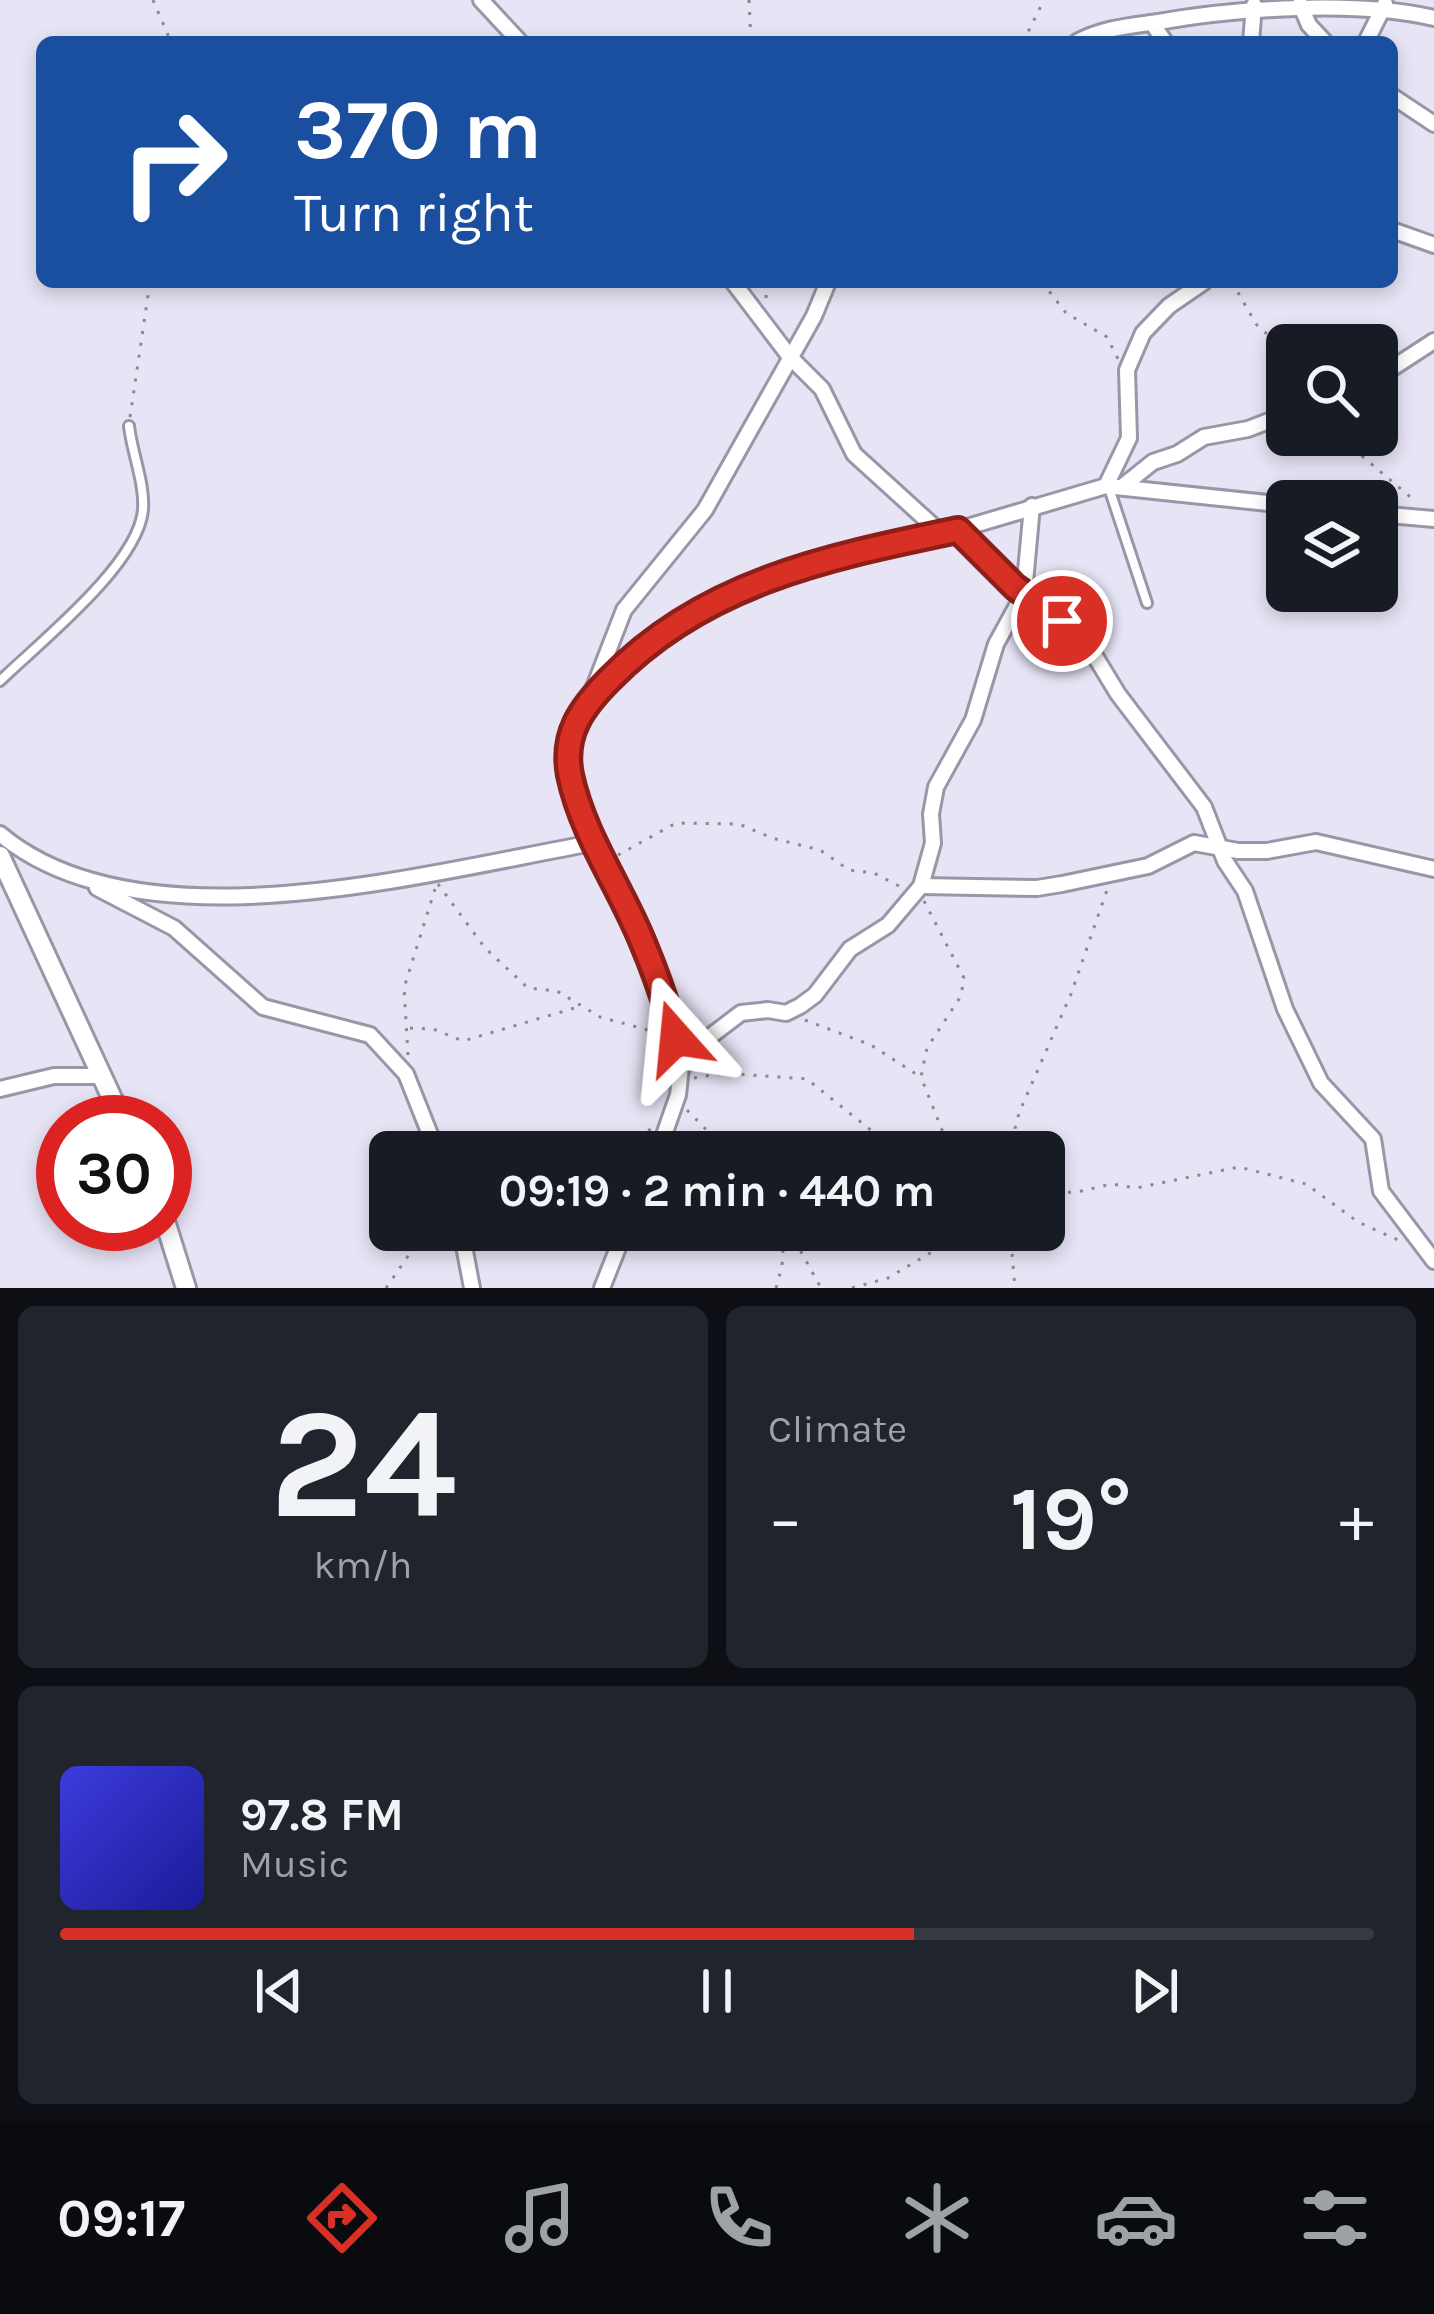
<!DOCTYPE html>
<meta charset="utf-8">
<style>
body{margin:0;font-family:Karla,sans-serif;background:#20242c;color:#f1f3f6;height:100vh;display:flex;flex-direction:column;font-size:45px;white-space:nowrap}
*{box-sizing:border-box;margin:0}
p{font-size:39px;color:#9ea1a6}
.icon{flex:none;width:66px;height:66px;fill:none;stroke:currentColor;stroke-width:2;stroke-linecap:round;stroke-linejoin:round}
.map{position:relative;height:1288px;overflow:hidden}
.sheet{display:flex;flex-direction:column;gap:18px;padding:18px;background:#0d0f14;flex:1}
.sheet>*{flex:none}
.top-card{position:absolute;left:36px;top:36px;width:1362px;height:252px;border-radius:18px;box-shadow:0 6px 18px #0003;background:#1a4fa0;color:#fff;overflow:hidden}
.controls{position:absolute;left:1266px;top:324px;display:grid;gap:24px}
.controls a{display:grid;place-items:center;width:132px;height:132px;border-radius:18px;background:#171b24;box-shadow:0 6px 18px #0003;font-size:60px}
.speed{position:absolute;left:36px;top:1095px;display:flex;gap:24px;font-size:60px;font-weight:700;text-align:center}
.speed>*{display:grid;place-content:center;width:156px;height:156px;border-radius:50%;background:#171b24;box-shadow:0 6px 18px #0003;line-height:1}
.speed .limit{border:18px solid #d22;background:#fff;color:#111}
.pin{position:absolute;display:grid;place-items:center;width:102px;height:102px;color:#fff;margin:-51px;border:6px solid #fff;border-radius:50%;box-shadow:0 3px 12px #0007}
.me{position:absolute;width:132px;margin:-66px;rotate:342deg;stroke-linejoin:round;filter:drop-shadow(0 0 9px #0008)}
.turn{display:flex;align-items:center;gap:42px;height:252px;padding:0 60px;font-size:54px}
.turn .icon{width:156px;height:156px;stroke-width:2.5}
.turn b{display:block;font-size:84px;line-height:102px}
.big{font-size:90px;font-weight:700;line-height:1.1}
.sheet .card{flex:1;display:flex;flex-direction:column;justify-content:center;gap:18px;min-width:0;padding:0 42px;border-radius:18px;background:#20242c}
.sheet .dial{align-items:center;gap:0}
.dial b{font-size:156px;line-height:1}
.song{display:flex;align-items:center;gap:36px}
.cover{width:144px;height:144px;border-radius:18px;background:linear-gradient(135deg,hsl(240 70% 55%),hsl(240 70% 35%))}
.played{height:12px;border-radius:6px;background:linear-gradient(90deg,#d93025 65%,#363941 65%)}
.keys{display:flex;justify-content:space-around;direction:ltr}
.heat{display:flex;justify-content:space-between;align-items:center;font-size:66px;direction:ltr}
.sheet .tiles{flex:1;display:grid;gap:18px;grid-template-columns:1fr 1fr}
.card:last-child{grid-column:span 2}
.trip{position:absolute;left:369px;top:1131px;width:696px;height:120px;border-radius:18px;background:#171b24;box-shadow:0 6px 18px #0003;font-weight:700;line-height:120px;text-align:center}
.tab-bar{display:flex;height:192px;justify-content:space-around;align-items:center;background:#090b0e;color:#9ea1a6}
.tab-bar .icon{width:84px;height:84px}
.tab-bar .on{color:#d93025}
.tab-bar b{font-size:54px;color:#f1f3f6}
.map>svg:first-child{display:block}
</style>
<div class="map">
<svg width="1434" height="1288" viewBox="0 0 1434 1288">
<rect width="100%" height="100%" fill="#e7e4f6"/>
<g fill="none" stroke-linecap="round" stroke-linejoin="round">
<defs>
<g id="service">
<path d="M1109,488L1147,603"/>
<path d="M0,681C39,643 138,565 143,510C145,483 132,453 129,426"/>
</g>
<g id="minor">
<path d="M481,0L520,42"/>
<path d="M1300,4L1309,25L1325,42"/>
<path d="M1152,23L1165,42"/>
<path d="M1077,42C1102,28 1130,26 1158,22C1238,8 1357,0 1434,18"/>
<path d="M1251,42L1254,5"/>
<path d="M1366,42L1385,4"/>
<path d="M1392,96L1434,124"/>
<path d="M1392,230L1434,245"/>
<path d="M733,282L790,357L822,389L854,454L942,534"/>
<path d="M1377,378L1434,341"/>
<path d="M1106,486L1129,438L1127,370L1143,333L1169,306L1204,282"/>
<path d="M1123,486L1153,462L1177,454L1204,437L1248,429L1287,414"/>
<path d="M1377,514L1434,519"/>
<path d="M957,530L1015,587L1087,643L1118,694L1204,807L1225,861L1245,891L1285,1009L1321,1083L1373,1139L1381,1191L1434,1261"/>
<path d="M591,695L624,610L705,510L814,316L828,282"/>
<path d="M0,834C140,952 429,872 593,843"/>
<path d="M921,886L1037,888L1062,884L1148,866L1194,843L1238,851H1267L1316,842L1434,869"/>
<path d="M97,888L174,928L263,1007L370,1035L406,1074L437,1152"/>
<path d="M685,1064L700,1052L712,1035L741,1013L768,1010L786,1013L800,1006L815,995L850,949L888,925L921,886L933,843L931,814L936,787L973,720L996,644L1024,593L1032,506"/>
<path d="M0,1089L54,1076H102"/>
<path d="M658,1152L678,1095L681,1067L685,1064L643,941L587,830L569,770L568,743L574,724L590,699L646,642L712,601L780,574L957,530L1106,486L1287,505"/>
<path d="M461,1230L472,1288"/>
<path d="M602,1288L625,1230"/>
</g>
<g id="tertiary">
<path d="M0,856L123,1122"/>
<path d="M165,1221L186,1288"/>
</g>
</defs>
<use href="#service" stroke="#9996a7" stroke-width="14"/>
<use href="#minor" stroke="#9996a7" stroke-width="20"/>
<use href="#tertiary" stroke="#9996a7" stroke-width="24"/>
<g stroke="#8b8895" stroke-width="3" stroke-dasharray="3 9" stroke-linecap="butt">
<path d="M153,0L171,42"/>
<path d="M749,0L751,42"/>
<path d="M1023,42L1044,0"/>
<path d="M1042,282L1066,313L1107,337L1118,359"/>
<path d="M1232,282L1256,324L1280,346L1287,360"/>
<path d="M766,298L767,282"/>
<path d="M130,417L150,282"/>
<path d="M1350,435L1362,456L1415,501"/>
<path d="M618,855L676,823L739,824L772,838L820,850L849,870L874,873L903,888"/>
<path d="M438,884L485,948L528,988L557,991L600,1017L659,1033"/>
<path d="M924,901L964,978L961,996L927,1048L921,1077L942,1130L980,1152"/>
<path d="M805,1020L871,1045L919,1076"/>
<path d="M410,1028L433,1029L463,1041L578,1007"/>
<path d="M408,1055L404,988L435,889"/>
<path d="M694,1078L723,1073L807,1079L898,1152"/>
<path d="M687,1110L728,1152"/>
<path d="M592,1152L652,1129"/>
<path d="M1009,1152L1019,1113L1071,994L1107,890"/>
<path d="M1044,1193L1077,1192L1112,1184L1136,1188L1239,1167L1306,1184L1358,1222L1398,1240"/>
<path d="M789,1230L821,1288"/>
<path d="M1010,1230L1015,1288"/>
<path d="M386,1288L426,1230"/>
<path d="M776,1288L782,1266L784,1230"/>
<path d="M852,1288L888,1278L969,1230"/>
</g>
<use href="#service" stroke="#fff" stroke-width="8"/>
<use href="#minor" stroke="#fff" stroke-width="14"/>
<use href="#tertiary" stroke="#fff" stroke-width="18"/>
</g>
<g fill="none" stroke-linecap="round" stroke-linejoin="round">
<defs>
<path id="route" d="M676,1038C667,1006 656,974 643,943C620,886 583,836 570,775C562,734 582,707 610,679C704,582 829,557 958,530L1015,587L1062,621"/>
</defs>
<use href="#route" stroke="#8d1f18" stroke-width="30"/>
<use href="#route" stroke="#d93025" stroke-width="21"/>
</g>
</svg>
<div class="controls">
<a><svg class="icon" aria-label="search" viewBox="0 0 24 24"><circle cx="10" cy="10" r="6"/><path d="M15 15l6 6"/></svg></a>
<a><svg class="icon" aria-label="layers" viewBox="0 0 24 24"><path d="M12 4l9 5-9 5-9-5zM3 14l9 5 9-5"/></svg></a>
</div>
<div class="speed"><div class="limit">30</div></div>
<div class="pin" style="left:1062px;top:621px;background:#d93025"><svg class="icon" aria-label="arrive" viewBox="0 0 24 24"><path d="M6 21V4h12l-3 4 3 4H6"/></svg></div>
<svg class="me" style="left:676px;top:1038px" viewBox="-20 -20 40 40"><path d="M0-17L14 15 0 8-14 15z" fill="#d93025" stroke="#fff" stroke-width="4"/></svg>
<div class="trip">09:19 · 2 min · 440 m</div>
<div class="top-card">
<div class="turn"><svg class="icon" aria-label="right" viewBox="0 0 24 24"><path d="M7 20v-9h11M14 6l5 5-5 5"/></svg><div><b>370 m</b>Turn right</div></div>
</div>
</div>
<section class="sheet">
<div class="tiles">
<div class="card dial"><b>24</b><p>km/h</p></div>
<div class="card"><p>Climate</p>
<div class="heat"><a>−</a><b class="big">19°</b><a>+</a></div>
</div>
<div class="card">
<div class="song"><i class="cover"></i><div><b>97.8 FM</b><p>Music</p></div></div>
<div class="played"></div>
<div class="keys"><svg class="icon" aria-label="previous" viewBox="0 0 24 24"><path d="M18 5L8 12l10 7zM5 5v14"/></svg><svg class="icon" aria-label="pause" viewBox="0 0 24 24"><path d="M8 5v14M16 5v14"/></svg><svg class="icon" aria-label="next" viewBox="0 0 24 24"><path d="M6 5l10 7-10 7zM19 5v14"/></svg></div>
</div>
</div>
</section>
<nav class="tab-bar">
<b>09:17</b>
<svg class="icon on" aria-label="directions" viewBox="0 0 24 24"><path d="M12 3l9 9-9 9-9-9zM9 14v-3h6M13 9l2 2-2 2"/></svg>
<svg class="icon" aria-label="music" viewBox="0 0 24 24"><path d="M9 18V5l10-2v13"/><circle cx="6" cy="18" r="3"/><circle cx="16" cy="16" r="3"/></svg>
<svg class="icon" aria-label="phone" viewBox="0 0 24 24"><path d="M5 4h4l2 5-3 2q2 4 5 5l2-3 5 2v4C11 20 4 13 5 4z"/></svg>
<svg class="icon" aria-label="climate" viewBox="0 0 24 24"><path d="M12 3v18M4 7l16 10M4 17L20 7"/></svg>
<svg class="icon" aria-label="car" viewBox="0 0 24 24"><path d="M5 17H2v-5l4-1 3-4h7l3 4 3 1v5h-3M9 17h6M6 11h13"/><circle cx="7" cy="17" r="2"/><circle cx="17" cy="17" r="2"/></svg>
<svg class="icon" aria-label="filters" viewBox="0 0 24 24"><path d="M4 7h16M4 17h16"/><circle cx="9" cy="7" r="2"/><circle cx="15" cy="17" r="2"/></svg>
</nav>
